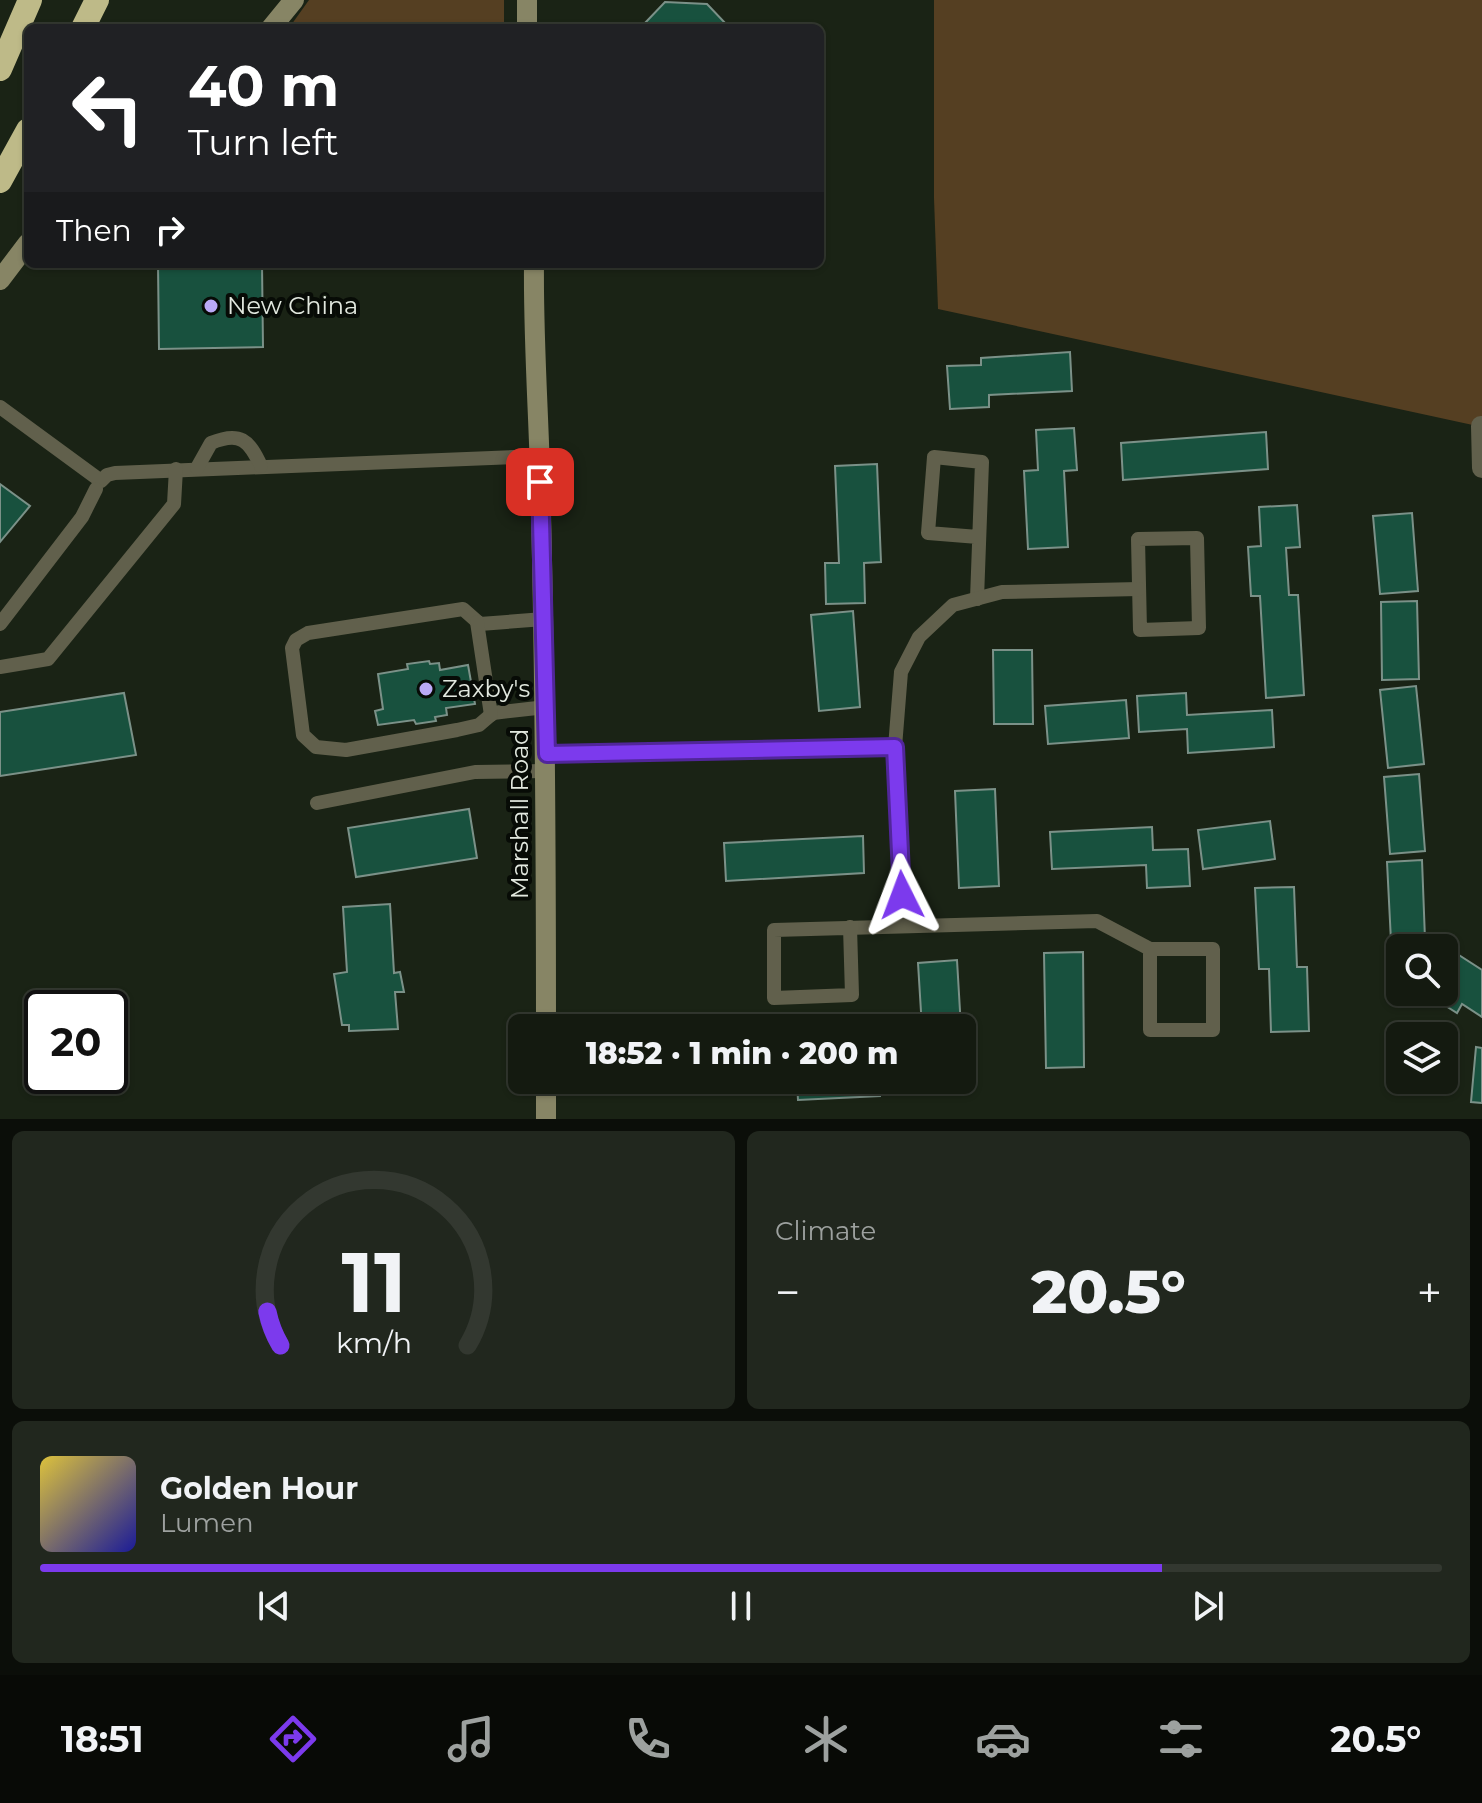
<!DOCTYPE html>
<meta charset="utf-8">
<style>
body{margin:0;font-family:Montserrat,sans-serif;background:#21271e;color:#f1f3f6;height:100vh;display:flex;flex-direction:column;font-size:30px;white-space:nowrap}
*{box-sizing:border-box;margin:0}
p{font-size:26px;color:#9da19f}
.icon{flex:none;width:44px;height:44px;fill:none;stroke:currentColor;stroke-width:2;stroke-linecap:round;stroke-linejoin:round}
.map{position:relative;height:1119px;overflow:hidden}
.details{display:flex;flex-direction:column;gap:12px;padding:12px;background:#0b0e09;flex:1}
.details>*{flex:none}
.hud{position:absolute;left:24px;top:24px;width:800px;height:244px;border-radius:12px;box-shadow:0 2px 6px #0004,0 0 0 2px #333830;background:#202124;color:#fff;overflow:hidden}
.buttons{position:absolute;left:1386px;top:934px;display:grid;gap:16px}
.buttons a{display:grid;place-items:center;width:72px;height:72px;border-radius:12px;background:#141a10;box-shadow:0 2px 6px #0004,0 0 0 2px #333830;font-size:40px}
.speed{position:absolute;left:24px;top:990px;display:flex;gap:16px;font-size:40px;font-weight:700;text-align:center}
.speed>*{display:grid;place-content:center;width:104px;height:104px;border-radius:50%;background:#141a10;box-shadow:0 2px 6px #0004,0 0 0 2px #333830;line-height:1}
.speed .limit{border:4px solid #111;border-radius:12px;background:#fff;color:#111}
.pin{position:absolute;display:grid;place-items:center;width:68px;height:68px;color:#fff;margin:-34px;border-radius:16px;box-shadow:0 4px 12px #0006}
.me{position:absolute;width:88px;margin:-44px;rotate:357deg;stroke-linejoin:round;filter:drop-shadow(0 0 6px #0008)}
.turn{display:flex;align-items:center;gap:28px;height:168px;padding:0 32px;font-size:36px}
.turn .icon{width:104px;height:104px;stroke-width:2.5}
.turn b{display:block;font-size:56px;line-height:68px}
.then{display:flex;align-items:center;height:76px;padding:0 32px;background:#0003;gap:16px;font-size:30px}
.big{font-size:60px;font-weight:800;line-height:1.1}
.details .tile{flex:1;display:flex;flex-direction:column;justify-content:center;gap:12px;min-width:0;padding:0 28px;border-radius:12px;background:#21271e}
.details .dial{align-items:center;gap:0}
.dial svg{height:208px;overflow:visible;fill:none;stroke:#333830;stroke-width:7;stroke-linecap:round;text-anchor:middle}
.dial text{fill:#f1f3f6;stroke:none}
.song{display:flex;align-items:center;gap:24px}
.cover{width:96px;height:96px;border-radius:12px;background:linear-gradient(135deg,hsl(50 70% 55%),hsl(240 70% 35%))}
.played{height:8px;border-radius:4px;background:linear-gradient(90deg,#7c3aed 80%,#333830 80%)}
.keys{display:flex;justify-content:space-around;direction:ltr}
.heat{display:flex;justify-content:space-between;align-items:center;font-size:44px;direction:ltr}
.details .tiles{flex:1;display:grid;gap:12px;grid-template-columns:1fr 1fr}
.tile:last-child{grid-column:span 2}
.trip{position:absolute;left:508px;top:1014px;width:468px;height:80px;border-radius:12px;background:#141a10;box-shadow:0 2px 6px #0004,0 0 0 2px #333830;font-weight:800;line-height:80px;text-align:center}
.tab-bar{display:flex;height:128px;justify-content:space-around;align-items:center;background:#080a06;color:#9da19f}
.tab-bar .icon{width:56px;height:56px}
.tab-bar .active{color:#7c3aed}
.tab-bar b{font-size:36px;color:#f1f3f6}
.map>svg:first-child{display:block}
</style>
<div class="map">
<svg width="1482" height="1119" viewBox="0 0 1482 1119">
<rect width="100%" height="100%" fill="#1a2315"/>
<g fill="#553f22">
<path d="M309,0H504V28H289Z"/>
<path d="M934,0H1482V427L938,309L934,198Z"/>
</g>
<g fill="#18513e" stroke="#7b9188" stroke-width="2">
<path d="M665,2L707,4L727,25L724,28H643L646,25L645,23Z"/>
<path d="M158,264H262L263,347L159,349Z"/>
<path d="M1070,352L1072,391L989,395V407L950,409L947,366L981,365V358Z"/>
<path d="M1074,428L1077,470L1064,471L1068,547L1028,549L1024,471L1038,470L1036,430Z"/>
<path d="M1266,432L1268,469L1123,480L1121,443Z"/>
<path d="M877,464L881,562L864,563L865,603L826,604L825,563H839L835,466Z"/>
<path d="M0,484L30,506L0,542Z"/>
<path d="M1297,505L1300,547L1286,548L1289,595H1298L1304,695L1266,698L1260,596H1251L1248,547L1261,546L1259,507Z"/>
<path d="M1412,513L1418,591L1380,594L1373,516Z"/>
<path d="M1417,601L1419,679L1382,680L1381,602Z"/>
<path d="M853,611L860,707L819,711L811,615Z"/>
<path d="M993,650H1032L1033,724H994Z"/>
<path d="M429,661L430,664L439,663L440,670L468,665L475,704L446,708L447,715L435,717L436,721L416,724L414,720L378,725L375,711L383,709L378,674L408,669L407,664Z"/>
<path d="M1416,686L1424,764L1388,768L1380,690Z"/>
<path d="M124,693L136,755L0,776V712Z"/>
<path d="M1186,693L1187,715L1272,710L1274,747L1188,753L1187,729L1139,732L1137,696Z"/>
<path d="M1126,700L1129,738L1048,744L1045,706Z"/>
<path d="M1419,774L1425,851L1390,854L1384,777Z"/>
<path d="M995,789L999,886L959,888L955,791Z"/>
<path d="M469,809L477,858L356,877L348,828Z"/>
<path d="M1270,821L1275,859L1203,869L1198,830Z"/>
<path d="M1152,827L1153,850L1188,849L1190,886L1147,888L1146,865L1052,869L1050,832Z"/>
<path d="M863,836L864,873L726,881L724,843Z"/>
<path d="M1422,860L1425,939L1391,941L1387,862Z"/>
<path d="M1294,887L1297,967H1307L1309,1031L1271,1032L1269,969H1259L1255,888Z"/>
<path d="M390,904L394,973L400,972L404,992H395L398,1029L349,1031V1025H342L334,974L347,972L343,907Z"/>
<path d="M1448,948L1482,970V1017L1462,1004L1457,1013L1435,999L1440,992H1444V954Z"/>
<path d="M1083,952L1084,1067L1046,1068L1044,953Z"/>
<path d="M957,960L961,1028H922L918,963Z"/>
<path d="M1476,1047L1482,1048V1103L1471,1102Z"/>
<path d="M702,1080H879L880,1096L798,1100L797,1082L703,1087Z"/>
<path d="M908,1080H945V1087L908,1089Z"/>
</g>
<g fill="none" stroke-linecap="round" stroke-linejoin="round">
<g stroke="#61604c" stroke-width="14">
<path d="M0,407L101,481L107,475L115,473L539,456"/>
<path d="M197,468L211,443C240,431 249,440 261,466"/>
<path d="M1197,538L1199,628L1140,630L1138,539Z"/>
<path d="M977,599L982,462L934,457L928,533L978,537"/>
<path d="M544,619L480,624L463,609L308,633L296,640L292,648L303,735L316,747L346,750L457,730L479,725L493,713L546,707"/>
<path d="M477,622L491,715"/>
<path d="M0,624L82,517L96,489"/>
<path d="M0,667L48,659L174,504L176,469"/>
<path d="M547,754L895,747"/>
<path d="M317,803L475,772L547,771"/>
<path d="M904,925L895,747L901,672L919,637L953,605L1002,592L1139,589"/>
<path d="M850,927L852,995L774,998V930L1097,921L1150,949H1213V1030H1150V949"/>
</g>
<path stroke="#61604c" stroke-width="20" d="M1481,426L1482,468"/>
<g stroke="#878565" stroke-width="20">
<path d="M271,28L294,0"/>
<path d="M527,28V0"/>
<path d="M534,264C533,347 540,430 541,513C545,684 546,856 546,1028"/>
<path d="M0,280L28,243"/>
<path d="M546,1119V1080"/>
</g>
<g stroke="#beba88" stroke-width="24">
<path d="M83,28L97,0"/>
<path d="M0,69L30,0"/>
<path d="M0,181L28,130"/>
</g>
</g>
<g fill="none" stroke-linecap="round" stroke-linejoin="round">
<defs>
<path id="route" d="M540,482L547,754L895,747L902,895"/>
</defs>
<use href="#route" stroke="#51269a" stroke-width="20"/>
<use href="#route" stroke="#7c3aed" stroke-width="14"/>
</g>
<g fill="#baaaf7" stroke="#070b06" stroke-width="3">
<circle cx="211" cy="306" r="8"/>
<circle cx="426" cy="689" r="8"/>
</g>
<g text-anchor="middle" stroke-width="8" stroke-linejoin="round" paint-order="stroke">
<g font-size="24" fill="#e2e8df" stroke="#070b06" text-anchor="start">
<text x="227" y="314">New China</text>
<text x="442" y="697">Zaxby's</text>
</g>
<g font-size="24" fill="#e2e8df" stroke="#070b06">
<text transform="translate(520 814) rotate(-90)" y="8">Marshall Road</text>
</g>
</g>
</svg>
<div class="buttons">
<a><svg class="icon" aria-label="search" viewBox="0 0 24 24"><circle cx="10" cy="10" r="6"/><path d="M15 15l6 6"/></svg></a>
<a><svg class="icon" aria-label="layers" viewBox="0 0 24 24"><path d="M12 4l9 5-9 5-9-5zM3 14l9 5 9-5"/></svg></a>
</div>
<div class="speed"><div class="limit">20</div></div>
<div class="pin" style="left:540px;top:482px;background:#d93025"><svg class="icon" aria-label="arrive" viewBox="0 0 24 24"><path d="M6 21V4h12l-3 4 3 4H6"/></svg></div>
<svg class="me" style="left:902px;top:895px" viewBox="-20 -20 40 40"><path d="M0-17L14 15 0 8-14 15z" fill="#7c3aed" stroke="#fff" stroke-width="4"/></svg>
<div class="trip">18:52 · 1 min · 200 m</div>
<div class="hud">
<div class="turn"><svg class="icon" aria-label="left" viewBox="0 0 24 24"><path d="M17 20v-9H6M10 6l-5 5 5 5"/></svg><div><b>40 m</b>Turn left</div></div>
<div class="then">Then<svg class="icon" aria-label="right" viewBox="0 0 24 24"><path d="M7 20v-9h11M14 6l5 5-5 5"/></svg></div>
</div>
</div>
<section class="details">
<div class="tiles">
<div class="tile dial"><svg viewBox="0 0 100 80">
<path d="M14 69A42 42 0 1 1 86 69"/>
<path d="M14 69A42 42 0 0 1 9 56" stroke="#7c3aed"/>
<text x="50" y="56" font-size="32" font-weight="700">11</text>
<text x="50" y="72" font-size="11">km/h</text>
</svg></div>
<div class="tile"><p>Climate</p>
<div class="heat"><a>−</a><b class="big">20.5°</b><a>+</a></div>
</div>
<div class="tile">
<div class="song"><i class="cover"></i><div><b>Golden Hour</b><p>Lumen</p></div></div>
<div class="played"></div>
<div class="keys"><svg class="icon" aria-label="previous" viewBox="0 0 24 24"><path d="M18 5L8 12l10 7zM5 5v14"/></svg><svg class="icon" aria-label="pause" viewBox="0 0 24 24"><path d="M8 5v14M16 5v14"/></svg><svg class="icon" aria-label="next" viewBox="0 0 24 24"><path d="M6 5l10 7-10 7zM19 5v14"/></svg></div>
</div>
</div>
</section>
<nav class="tab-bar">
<b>18:51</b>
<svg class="icon active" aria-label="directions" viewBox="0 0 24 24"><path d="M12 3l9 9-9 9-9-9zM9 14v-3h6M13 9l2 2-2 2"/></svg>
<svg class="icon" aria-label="music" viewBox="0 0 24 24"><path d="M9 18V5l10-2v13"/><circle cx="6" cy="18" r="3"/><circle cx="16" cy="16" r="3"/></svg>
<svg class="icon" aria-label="phone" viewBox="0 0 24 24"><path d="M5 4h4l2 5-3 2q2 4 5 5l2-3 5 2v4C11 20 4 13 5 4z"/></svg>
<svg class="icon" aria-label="climate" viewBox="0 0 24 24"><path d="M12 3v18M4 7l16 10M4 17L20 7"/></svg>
<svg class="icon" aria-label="car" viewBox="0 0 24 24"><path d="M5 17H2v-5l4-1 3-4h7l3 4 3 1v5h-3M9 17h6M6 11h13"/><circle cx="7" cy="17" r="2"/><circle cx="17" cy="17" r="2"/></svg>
<svg class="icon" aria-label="filters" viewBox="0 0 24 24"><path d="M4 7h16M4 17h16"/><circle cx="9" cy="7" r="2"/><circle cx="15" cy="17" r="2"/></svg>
<b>20.5°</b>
</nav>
